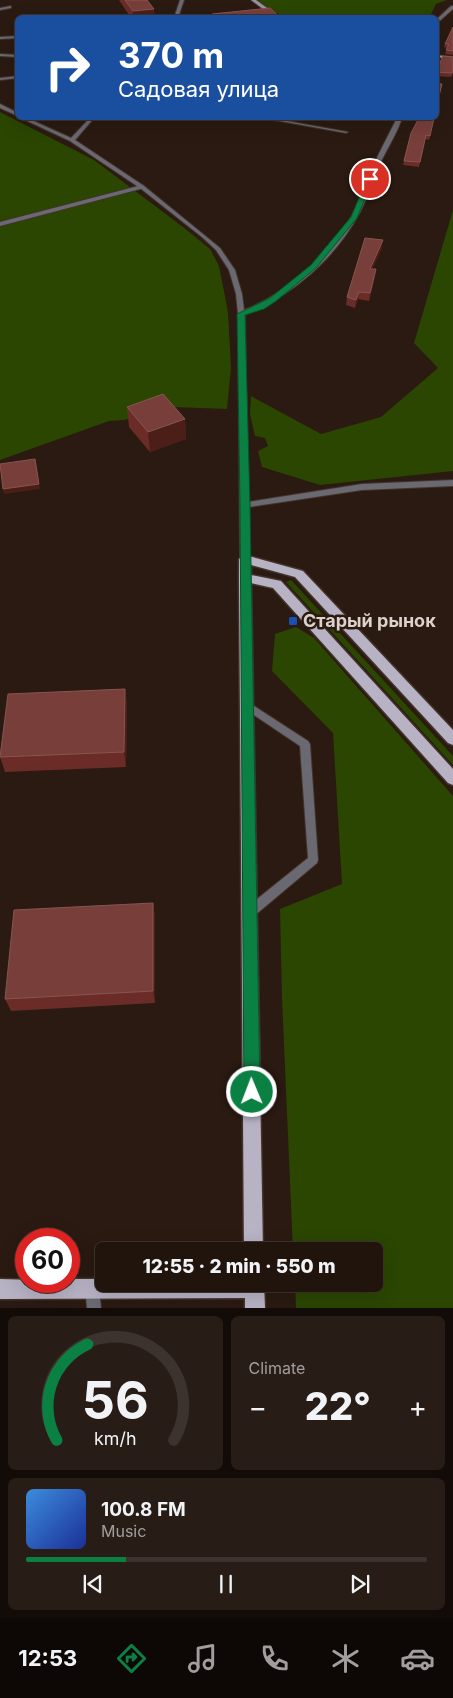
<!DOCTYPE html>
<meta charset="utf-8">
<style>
body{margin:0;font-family:Inter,sans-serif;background:#281d16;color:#f1f3f6;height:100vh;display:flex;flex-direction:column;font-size:19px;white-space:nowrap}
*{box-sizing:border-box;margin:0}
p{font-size:16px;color:#a29e9d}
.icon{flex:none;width:28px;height:28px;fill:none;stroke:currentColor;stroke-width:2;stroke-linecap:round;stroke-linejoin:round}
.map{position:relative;height:1308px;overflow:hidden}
.panel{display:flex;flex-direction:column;gap:8px;padding:8px;background:#120b07;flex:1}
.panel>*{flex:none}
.top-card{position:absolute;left:15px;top:15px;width:424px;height:105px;border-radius:8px;box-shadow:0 5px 20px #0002,0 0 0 1px #3d332e;background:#1a4fa0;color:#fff;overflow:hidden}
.speed{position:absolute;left:15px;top:1228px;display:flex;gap:10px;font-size:25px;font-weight:700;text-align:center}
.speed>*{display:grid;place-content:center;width:65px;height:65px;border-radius:50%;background:#20140d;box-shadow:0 5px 20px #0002,0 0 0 1px #3d332e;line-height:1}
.speed .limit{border:8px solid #d22;background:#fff;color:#111}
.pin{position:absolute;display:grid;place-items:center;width:42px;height:42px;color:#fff;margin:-21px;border:2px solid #fff;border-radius:50%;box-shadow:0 1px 5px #0007}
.me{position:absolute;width:55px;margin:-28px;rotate:359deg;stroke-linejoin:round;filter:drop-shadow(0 0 4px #0008)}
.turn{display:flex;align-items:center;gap:18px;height:105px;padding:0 20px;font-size:22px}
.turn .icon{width:65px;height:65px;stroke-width:2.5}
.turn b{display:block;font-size:35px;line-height:42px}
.big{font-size:38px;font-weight:800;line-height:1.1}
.panel .tile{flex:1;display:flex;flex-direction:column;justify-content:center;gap:8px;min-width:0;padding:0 18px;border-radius:8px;background:#281d16}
.panel .dial{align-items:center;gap:0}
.dial svg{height:130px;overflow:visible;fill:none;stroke:#3d332e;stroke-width:7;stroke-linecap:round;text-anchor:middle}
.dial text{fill:#f1f3f6;stroke:none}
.song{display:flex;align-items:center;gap:15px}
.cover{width:60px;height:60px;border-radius:8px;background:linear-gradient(135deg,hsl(210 70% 55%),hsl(230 70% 35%))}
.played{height:5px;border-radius:2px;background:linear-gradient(90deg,#0b8043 25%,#3d332e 25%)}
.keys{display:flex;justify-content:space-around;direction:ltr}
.heat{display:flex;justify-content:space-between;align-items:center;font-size:28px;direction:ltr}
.panel .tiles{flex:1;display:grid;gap:8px;grid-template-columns:1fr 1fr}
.tile:last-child{grid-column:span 2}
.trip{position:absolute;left:95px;top:1242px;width:288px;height:50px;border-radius:8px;background:#20140d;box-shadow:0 5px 20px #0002,0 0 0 1px #3d332e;font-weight:800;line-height:50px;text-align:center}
.tab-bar{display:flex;height:80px;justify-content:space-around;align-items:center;background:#0d0805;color:#a29e9d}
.tab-bar .icon{width:35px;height:35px}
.tab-bar .active{color:#0b8043}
.tab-bar b{font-size:22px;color:#f1f3f6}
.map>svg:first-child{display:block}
</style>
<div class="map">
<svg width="453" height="1308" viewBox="0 0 453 1308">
<rect width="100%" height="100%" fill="#2a1a11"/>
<g fill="#2a4600">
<path d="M255,0H447L436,4L429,18L284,17Z"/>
<path d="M0,112L94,160L183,227L210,249L219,266L228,312L231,368L227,409L172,407L124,420L109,421L0,460Z"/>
<path d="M453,210V471L320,485L262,467L258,451L268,446L265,438L255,436L250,414L251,396L321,434L381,417L438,368L414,343Z"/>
<path d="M291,580L453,756V765L286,582Z"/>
<path d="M296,627L314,638L453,796V1308H296L295,1284H374V1251H293L282,998L280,909L342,884L333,733L272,671L275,634Z"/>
</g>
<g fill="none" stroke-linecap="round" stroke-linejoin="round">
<defs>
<g id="lane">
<path d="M11,6V8L0,10V8Z"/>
<path d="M18,36V38L0,39V37Z"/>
<path d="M0,54L18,55V57L0,56Z"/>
<path d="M18,76V78L0,80V78Z"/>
<path d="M263,118H270L348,132L346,133Z"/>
<path d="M142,185L144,186V188L0,226V222Z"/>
<path d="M248,702L308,741L310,744L318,860L317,863L254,916L250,917L246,916L245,912L246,908L308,858L300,746L245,709L243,706L245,703Z"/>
<path d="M92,1281L97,1283L99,1288L101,1308H87L85,1288L87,1283Z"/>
</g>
<g id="street">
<path d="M180,0H184L178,18H174Z"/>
<path d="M451,6H453V9L436,24V20Z"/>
<path d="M0,104L18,113V116L0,108Z"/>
<path d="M21,118H27L71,138L90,118H94L75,140L144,186L220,248L235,270L242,294L244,310C289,292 331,255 354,212C361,200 365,186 370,173C378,154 388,136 397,118H402C397,134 386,150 379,166C372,181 368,197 360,212C335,259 293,295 245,315L248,502L362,484L453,480V486L362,490L249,507L250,559L245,562L242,561L240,559L238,314L236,294L229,270L216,250L202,237L140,188L70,141Z"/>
</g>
<g id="secondary">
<path d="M251,0H256L281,18H275Z"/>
<path d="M436,55L453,57V59L436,57Z"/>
</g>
<g id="primary">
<path d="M245,555L303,571L453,730V745L448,743L295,577L251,565V575L281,581L453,769V785L448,783L273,588L251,583L263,1251H244L239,578V559Z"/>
<path d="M0,1279L69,1281V1279H104V1284H264L265,1308H245V1298L0,1299Z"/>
</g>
</defs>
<use href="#lane" stroke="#43342b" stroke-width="2"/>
<use href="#street" stroke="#43342b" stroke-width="2"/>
<use href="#secondary" stroke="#43342b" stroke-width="2"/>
<use href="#primary" stroke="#43342b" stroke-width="3"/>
<use href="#lane" fill="#6a6870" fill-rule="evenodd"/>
<use href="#street" fill="#6a6870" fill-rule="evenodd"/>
<use href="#secondary" fill="#9692a0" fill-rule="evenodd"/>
<use href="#primary" fill="#b7b2c4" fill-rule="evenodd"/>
</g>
<g fill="#6b2c28">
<path d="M119,0H147L155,18H131Z"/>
<path d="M453,27V55L445,54L447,48L444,47L445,44Z"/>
<path d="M436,71L453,73L451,77L436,76Z"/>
<path d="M434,118L429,140L425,139L419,167L403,165L404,161Z"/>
<path d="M382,248L372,269L375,277L369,301L358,299L355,308L346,305L347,297Z"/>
<path d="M127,407L185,419L186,439L150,452L129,427Z"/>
<path d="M125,689L127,705L126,767L5,772L0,757Z"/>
<path d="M153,903L155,917V1003L11,1011L5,999Z"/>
</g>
<g fill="#4c1e18">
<path d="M154,9L155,18H133V11Z"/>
<path d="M383,240L382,248L369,276L370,269Z"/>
<path d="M376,269L375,277L369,301L370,293Z"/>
<path d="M359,292L358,299L355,308L356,300Z"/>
<path d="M185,419L186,439L150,452L148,432Z"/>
<path d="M35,459L40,489L4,494L3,489Z"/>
<path d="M125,689L127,705L126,767L124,752Z"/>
<path d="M153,903L155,917V1003L153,991Z"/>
</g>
<g fill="#783e3a" stroke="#875550">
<path d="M125,0H147L154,9L133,11Z"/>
<path d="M270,8L281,18H212V14Z"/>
<path d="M453,27V51L446,50L449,44H445Z"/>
<path d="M443,56L453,57V71L452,73L436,72Z"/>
<path d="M436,83L442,84L436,108Z"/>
<path d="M419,118H434L430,136L426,135L420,162L404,161L411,133Z"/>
<path d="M365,238L383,240L370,269H376L370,293L359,292L356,300L347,297Z"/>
<path d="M163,394L185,419L148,432L127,407Z"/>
<path d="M35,459L39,484L3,489L0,464Z"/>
<path d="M125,689L124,752L0,757L8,694Z"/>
<path d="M153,903V991L5,999L14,910Z"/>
</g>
<path fill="#0b8043" stroke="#07532c" d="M370,177L373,179L357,218L316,268L276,301L264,309L245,315L250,505L260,1092L258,1097L252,1100L246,1097L244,1092L240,505L237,314L270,298L311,265L351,217L367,179Z"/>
<rect fill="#1a4fb4" stroke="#2a1a11" stroke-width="2" x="288" y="616" width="10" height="10" rx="2.5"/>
<g text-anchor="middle" stroke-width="5" stroke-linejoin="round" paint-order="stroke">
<g font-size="18" font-weight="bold" fill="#dcd1cb" stroke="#2a1a11" text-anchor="start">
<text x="303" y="627">Старый рынок</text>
</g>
</g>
</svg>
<div class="speed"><div class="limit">60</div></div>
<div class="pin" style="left:370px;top:179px;background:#d93025"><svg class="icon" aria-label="arrive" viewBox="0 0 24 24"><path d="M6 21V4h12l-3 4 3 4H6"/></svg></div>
<svg class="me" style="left:252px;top:1092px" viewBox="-20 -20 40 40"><circle r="17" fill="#0b8043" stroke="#fff" stroke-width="3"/><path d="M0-11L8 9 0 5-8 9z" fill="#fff"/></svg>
<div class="trip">12:55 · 2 min · 550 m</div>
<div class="top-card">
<div class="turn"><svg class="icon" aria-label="right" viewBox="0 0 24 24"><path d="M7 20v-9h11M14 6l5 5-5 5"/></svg><div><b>370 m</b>Садовая улица</div></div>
</div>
</div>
<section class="panel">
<div class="tiles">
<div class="tile dial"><svg viewBox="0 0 100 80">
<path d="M14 69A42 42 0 1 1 86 69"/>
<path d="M14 69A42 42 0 0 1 33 10" stroke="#0b8043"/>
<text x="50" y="56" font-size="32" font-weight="700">56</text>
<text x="50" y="72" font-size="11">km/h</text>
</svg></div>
<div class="tile"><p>Climate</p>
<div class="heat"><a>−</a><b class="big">22°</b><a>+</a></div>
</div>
<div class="tile">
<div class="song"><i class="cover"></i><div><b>100.8 FM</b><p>Music</p></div></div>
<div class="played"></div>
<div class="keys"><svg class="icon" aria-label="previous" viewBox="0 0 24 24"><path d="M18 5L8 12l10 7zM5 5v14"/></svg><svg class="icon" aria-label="pause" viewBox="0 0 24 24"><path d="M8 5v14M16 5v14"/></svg><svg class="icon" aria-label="next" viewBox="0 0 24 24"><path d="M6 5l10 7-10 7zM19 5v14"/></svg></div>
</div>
</div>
</section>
<nav class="tab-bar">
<b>12:53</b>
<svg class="icon active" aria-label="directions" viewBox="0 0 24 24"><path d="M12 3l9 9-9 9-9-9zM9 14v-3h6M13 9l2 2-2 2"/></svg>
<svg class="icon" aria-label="music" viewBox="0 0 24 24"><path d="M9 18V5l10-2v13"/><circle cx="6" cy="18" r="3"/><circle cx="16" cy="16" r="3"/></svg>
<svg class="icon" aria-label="phone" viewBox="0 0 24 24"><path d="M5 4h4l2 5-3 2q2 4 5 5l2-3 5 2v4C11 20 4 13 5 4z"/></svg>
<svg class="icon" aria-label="climate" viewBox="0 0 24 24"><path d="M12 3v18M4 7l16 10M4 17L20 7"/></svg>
<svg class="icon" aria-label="car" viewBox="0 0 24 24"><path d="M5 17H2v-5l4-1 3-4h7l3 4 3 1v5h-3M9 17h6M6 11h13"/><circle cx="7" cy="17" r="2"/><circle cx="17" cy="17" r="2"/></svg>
</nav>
